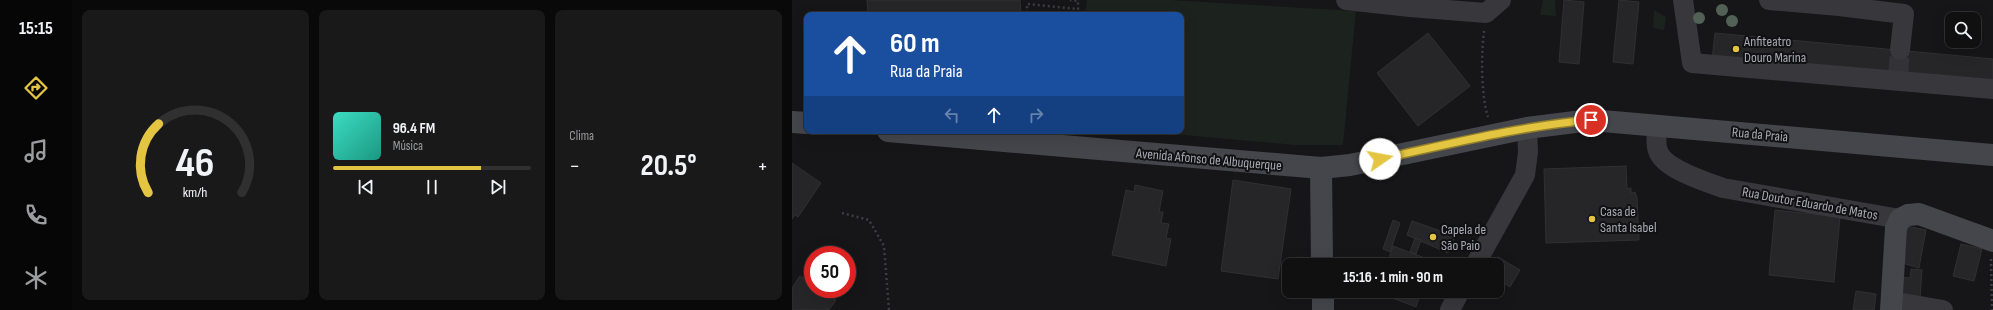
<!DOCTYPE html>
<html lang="pt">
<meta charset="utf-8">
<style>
body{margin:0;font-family:"Sofia Sans Condensed",sans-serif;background:#19191a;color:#f1f3f6;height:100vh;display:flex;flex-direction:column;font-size:15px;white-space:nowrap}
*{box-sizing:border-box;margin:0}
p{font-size:13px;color:#9c9d9f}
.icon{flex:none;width:22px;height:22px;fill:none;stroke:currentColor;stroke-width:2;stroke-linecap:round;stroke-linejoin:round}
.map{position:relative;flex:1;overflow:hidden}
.panel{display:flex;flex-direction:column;gap:10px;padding:10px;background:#090909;width:720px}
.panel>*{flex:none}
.top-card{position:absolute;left:12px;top:12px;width:380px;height:122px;border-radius:8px;box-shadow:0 4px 16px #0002,0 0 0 1px #303031;background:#1a4fa0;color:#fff;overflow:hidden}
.controls{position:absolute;left:1153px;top:12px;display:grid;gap:8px}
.controls a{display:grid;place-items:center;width:36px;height:36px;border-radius:8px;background:#101011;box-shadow:0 4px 16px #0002,0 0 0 1px #303031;font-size:20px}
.speed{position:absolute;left:12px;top:246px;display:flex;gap:8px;font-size:20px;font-weight:700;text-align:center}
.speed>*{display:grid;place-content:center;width:52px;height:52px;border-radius:50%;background:#101011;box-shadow:0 4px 16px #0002,0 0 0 1px #303031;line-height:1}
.speed .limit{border:6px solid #d22;background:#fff;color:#111}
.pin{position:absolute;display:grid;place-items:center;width:34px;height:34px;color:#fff;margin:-17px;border:2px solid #fff;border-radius:50%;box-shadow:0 1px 4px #0007}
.me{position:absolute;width:44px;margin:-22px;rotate:78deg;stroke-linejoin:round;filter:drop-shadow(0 0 3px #0008)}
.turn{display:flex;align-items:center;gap:14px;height:84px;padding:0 20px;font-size:18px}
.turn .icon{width:52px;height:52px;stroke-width:2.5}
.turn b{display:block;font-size:28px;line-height:34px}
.lanes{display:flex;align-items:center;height:38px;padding:0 20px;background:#0003;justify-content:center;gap:20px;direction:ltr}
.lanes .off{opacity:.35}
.big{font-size:30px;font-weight:700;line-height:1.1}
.panel .card{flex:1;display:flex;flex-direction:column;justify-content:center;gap:6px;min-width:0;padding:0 14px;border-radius:8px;background:#19191a}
.panel .dial{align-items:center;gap:0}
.dial svg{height:104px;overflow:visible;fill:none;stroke:#303031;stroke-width:7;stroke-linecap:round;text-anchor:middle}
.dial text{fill:#f1f3f6;stroke:none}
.song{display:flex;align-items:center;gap:12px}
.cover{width:48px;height:48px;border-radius:6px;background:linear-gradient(135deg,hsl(170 70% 55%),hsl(170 70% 35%))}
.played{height:4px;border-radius:2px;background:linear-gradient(90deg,#e3c542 75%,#303031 75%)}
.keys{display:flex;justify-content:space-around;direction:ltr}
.heat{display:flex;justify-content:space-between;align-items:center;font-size:22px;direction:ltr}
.panel .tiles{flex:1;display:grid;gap:10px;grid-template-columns:repeat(3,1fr)}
.trip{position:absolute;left:490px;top:258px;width:222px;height:40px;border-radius:8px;background:#101011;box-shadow:0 4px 16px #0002,0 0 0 1px #303031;font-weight:700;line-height:40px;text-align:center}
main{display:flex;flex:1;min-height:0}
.dock{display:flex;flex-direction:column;width:72px;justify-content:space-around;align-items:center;background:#060607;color:#9c9d9f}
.dock .icon{width:28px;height:28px}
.dock .on{color:#e3c542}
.dock b{font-size:18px;color:#f1f3f6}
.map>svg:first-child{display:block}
</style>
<main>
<nav class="dock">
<b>15:15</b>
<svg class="icon on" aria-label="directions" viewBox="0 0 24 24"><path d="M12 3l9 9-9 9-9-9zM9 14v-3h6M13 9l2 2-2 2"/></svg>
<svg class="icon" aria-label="music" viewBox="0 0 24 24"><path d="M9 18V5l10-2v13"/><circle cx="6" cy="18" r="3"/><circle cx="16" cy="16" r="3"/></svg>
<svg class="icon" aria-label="phone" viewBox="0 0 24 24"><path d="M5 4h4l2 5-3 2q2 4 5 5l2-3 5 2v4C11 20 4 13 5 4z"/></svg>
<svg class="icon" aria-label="climate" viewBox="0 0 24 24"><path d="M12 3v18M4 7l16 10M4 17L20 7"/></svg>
</nav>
<section class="panel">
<div class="tiles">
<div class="card dial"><svg viewBox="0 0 100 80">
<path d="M14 69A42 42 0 1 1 86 69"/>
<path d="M14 69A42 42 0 0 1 22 16" stroke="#e3c542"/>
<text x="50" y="56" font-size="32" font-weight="700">46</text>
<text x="50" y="72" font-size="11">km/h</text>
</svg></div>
<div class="card">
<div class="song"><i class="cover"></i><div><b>96.4 FM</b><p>Música</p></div></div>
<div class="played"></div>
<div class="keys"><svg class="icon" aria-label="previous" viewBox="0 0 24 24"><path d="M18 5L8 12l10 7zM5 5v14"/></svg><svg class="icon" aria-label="pause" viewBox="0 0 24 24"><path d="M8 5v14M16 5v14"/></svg><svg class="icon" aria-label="next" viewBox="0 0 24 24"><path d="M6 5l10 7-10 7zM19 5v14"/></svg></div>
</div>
<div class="card"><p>Clima</p>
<div class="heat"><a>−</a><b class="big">20.5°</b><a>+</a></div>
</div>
</div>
</section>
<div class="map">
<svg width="1201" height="310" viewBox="0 0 1201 310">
<rect width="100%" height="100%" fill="#161517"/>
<g fill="#1c221e">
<path d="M295,0H378L564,11L551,145H503L347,131H389V15H293Z"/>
<path d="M751,0H763L764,16L748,15Z"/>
<path d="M862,10L874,17L872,30L861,28Z"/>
</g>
<g fill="#262628" stroke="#303033">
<path d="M75,0H228L229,15H76Z"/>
<path d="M772,0L792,2L787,64L767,62Z"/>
<path d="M827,0L847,2L841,64L821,62Z"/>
<path d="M636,33L678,86L626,126L585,73Z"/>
<path d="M923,33L1201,59V86L920,60Z"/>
<path d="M0,163L29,183L6,217L3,215L0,219Z"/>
<path d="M834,166L835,189L839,188V193L843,192L845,198L847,240L754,243L752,169Z"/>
<path d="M441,180L499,189L486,279L429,271Z"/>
<path d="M343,185L371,191L367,212H371L369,223L377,224L374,238L379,239L374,266L320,255L334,190L342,192Z"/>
<path d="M983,210L1048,217L1042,282L977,275Z"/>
<path d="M601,220L608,223L598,252L591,249Z"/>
<path d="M620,221L663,236L656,253L615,235Z"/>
<path d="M1114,226L1134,230L1127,268L1107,262Z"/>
<path d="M623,238L629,240L624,254L618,252Z"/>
<path d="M1169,244L1190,249L1182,281L1161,276Z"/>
<path d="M601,246L641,261L639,265H585L588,258L596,261Z"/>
<path d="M706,257L728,270L718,287L705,279V265H701Z"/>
<path d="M1119,269L1130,270L1128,299L1107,297L1108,277L1118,278Z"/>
<path d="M8,276L21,284V289H28L44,300L37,310H0V288Z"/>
<path d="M582,291H629L624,307Z"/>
<path d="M1064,291L1084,294L1082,310H1061Z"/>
</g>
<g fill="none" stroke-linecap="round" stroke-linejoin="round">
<path stroke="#333337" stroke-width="20" stroke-dasharray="20 10" stroke-linecap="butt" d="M1106,77L1108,50"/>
<g stroke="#3d3e43" stroke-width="2.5" stroke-dasharray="2 3" stroke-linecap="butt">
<path d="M266,15L235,12V4L286,9V1L278,0"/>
<path d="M692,31C689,54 689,96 696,117"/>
<path d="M50,213L77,220L92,246L97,310"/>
<path d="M1199,259L1200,310"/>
</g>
<g stroke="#37373c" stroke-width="20">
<path d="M554,0L618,7L694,13L709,0"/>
<path d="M891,0L900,63L1201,89"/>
<path d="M977,0L1047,6L1112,14L1108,50"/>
<path d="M865,126C865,133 863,144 866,151C872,169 914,182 931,188L1108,219"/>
<path d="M683,265L733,175L736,152L735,128"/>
<path d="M1099,301L1151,310"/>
<path d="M658,310L668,291"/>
</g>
<g stroke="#45464c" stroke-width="22">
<path d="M0,122L15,123"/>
<path d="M96,131L529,168L558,165L735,128L799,120L1201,155"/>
<path d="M529,168L530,265"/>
<path d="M531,291V310"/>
<path d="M1099,310L1104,228L1108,219L1116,215L1127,214L1201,241"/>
</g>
</g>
<g fill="#516155">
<circle cx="930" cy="10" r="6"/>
<circle cx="907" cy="18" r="6"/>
<circle cx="940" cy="21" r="6"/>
</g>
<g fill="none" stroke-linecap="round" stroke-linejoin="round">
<defs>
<path id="route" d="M588,159C658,144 728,126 799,120"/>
</defs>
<use href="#route" stroke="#94802b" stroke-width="10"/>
<use href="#route" stroke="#e3c542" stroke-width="7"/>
</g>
<g fill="#e3c542" stroke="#111012" stroke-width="1.5">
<circle cx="944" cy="49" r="4"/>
<circle cx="800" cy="219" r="4"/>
<circle cx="641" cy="237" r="4"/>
</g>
<g text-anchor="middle" stroke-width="4" stroke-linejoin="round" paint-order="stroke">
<g font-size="14" fill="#a9abb6" stroke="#111012" text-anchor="start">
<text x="952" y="46">Anfiteatro<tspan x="952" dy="16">Douro Marina</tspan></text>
<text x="808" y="216">Casa de<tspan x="808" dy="16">Santa Isabel</tspan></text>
<text x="649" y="234">Capela de<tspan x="649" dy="16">São Paio</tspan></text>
</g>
<g font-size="14" fill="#a9abb6" stroke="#111012">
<text transform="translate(968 134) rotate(5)" y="5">Rua da Praia</text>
<text transform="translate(417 159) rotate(5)" y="5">Avenida Afonso de Albuquerque</text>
<text transform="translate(1018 203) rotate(10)" y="5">Rua Doutor Eduardo de Matos</text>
</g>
</g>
</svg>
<div class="controls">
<a><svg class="icon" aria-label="search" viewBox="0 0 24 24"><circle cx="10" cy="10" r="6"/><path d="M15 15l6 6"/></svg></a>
</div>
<div class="speed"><div class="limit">50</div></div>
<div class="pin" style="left:799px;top:120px;background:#d93025"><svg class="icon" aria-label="arrive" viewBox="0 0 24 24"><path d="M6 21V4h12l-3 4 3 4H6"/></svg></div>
<svg class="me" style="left:588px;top:159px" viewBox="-20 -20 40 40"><circle r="19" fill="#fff"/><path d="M0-13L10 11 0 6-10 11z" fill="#e3c542"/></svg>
<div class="trip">15:16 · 1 min · 90 m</div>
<div class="top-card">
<div class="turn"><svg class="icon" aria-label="ahead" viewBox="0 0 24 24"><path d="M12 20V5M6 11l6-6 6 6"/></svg><div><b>60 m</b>Rua da Praia</div></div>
<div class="lanes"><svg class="icon off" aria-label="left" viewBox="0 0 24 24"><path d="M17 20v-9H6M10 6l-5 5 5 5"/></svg><svg class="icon" aria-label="ahead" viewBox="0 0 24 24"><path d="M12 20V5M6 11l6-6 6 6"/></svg><svg class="icon off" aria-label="right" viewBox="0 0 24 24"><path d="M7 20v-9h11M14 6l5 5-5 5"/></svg></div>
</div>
</div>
</main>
